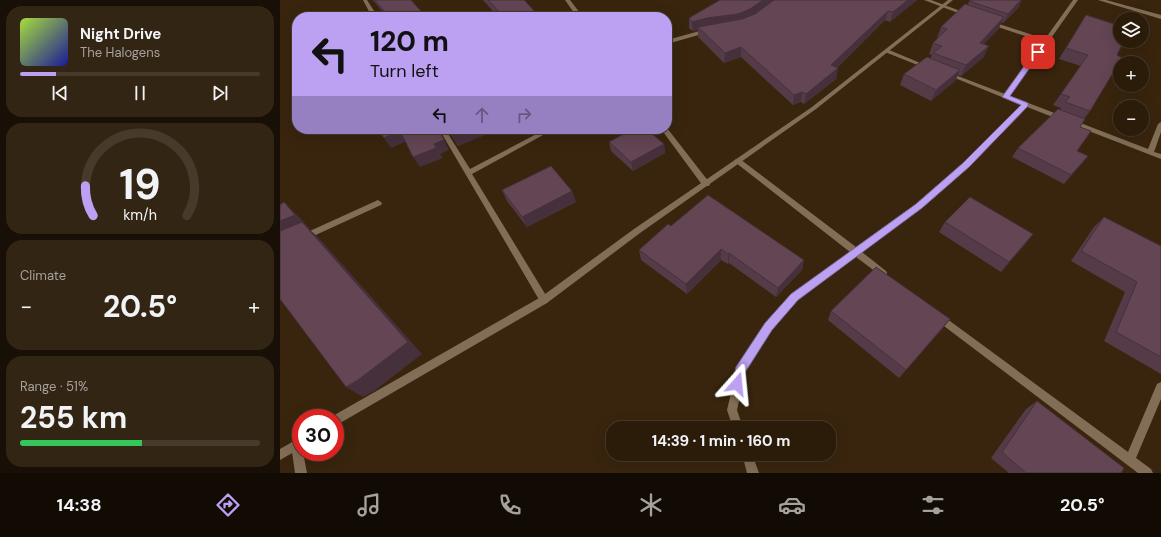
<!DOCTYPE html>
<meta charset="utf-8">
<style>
body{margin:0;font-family:"DM Sans",sans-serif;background:#332513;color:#f1f3f6;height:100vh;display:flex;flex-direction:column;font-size:15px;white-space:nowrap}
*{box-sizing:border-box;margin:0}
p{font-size:13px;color:#a6a19c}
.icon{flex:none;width:22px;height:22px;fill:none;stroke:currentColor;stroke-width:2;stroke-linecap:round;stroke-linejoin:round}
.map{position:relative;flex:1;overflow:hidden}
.details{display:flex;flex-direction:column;gap:6px;padding:6px;background:#180f06;width:280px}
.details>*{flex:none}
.banner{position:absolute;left:12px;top:12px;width:380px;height:122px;border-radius:16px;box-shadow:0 4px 16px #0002,0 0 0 1px #473a2b;background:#bca0f2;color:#111;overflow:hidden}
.buttons{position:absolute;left:833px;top:12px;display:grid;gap:8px}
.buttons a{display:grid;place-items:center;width:36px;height:36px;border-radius:50%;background:#2b1c0a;box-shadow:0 4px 16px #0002,0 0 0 1px #473a2b;font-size:20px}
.speed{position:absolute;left:12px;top:409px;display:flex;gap:8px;font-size:20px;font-weight:700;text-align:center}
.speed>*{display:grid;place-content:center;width:52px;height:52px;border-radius:50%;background:#2b1c0a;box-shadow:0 4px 16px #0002,0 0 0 1px #473a2b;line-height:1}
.speed .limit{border:6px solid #d22;background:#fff;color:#111}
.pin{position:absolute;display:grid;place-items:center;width:34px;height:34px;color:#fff;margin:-17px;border-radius:8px;box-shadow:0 2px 6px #0006}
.me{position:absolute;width:44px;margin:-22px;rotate:18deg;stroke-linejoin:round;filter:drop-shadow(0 0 3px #0008)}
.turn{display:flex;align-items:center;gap:14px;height:84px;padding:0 12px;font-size:18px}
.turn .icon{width:52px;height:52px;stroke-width:2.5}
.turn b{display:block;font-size:28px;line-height:34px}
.lanes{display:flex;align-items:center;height:38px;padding:0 12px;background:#0003;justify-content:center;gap:20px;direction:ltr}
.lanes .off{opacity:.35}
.big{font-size:30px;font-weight:700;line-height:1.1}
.details .tile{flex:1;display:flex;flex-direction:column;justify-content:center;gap:6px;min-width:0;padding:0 14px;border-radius:16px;background:#332513}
.details .dial{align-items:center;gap:0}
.dial svg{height:104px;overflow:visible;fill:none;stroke:#473a2b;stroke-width:7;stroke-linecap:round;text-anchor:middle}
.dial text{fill:#f1f3f6;stroke:none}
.song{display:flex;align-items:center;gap:12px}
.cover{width:48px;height:48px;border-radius:6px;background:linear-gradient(135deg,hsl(80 70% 55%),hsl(240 70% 35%))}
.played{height:4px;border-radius:2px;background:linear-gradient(90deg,#bca0f2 15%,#473a2b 15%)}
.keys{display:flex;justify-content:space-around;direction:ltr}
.heat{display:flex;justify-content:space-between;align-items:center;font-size:22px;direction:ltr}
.charge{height:6px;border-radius:3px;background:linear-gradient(90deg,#34c759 51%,#473a2b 0)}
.trip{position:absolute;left:326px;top:421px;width:230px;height:40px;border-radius:16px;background:#2b1c0a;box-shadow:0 4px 16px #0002,0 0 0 1px #473a2b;font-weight:700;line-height:40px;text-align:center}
.dock{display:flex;height:64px;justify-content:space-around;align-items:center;background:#110b04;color:#a6a19c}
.dock .icon{width:28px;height:28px}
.dock .active{color:#bca0f2}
.dock b{font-size:18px;color:#f1f3f6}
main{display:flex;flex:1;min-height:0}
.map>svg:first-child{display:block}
</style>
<main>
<section class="details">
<div class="tile">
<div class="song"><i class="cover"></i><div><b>Night Drive</b><p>The Halogens</p></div></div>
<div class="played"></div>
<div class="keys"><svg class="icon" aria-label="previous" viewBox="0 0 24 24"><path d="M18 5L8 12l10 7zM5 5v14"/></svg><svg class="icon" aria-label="pause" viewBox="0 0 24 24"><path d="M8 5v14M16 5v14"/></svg><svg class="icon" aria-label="next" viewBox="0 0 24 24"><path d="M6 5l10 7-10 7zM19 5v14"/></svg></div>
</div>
<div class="tile dial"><svg viewBox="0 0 100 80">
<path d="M14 69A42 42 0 1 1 86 69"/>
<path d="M14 69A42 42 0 0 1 8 46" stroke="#bca0f2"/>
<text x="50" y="56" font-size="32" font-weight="700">19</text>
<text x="50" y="72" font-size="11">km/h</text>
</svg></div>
<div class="tile"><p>Climate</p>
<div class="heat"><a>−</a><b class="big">20.5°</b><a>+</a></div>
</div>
<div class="tile"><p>Range · 51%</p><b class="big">255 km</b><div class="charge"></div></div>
</section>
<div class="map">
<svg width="881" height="473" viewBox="0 0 881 473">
<rect width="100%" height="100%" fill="#39250e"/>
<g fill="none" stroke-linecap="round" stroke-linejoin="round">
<g fill="#826e57" fill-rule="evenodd">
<path d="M83,0H87L98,17H92Z"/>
<path d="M285,0H290L303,17H297Z"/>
<path d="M644,0H651L691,15L686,16Z"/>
<path d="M793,0H798L730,96L868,149L878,124L881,122V132L874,152L881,154V159L747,107L689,167L642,208L582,252L606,271L607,273L606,275L603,277L600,275L576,257L517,300L492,330L465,373L457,410L463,428H453L447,410L457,368L486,324L511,294L570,252L456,163L454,161L456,159H460L576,247L636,204L683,163L742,105L665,74L666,73H670L725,94L763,42L709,24V22H713L765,39Z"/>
<path d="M818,0H826L881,15V19Z"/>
<path d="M427,29L430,31L429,32L387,44V40Z"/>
<path d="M605,50H609L650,67L645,68L605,52Z"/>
<path d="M387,128L429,182L430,184L429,186H423L381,129Z"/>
<path d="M159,129H165L190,169L266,129H274L192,174L267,297L268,300L267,303L264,304L261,303Z"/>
<path d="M98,200L102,203L101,205L27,239H21L20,237L21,235Z"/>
<path d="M659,313L848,452L877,384L881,382V399L856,458L871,469L873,473H858L656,320L654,317L656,314Z"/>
<path d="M16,440L20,441L21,452H23L27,473H15L11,445L12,441Z"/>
<path d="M462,454H472L479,473H467Z"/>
</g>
<g fill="#826e57" fill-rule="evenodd">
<path d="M668,0H673L536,109L360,233L267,303L55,426V418L51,417L261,297L354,229L532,107Z"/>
<path d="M21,437V448L0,460V449Z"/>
</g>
</g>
<g fill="#553b48">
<path d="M93,0H131L146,17H107Z"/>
<path d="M203,0H244L260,17H218Z"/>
<path d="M637,0L610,22L605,20L557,68H558L556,79L524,104L521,102L513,105L461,57L444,63L418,37V30L413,31L409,28V18Z"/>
<path d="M689,1L739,7L723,23L721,22L719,28L704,44V57L681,76L678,75L675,81L651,101L620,85L624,74L650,59L652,55L649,54L653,43L658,38H657L661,27L688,5Z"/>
<path d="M806,15L840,26L810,111L804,119L800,127L797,151L808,156L784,184L732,157L738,148L780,110L781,108L773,105L801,66L779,59Z"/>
<path d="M167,129H219L178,146Z"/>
<path d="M329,142L384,144L385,153L353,171L331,151Z"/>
<path d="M222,190L296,202L247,227L227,201Z"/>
<path d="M824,217L881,246V374L824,341L845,292L791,261L814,227Z"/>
<path d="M665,222L753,234L721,272L659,232Z"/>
<path d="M391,226L524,260L522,270L496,297L449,263L448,264L441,260L407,294L361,260L359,250Z"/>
<path d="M551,311L670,319L663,328L619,378L548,320Z"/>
<path d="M757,401L841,473H729L711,458L746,409Z"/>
</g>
<g fill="#45303b">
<path d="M483,0H496L469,19L418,27V30L413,31L412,22Z"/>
<path d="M628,0H637L610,22L613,12Z"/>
<path d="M741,0H742L739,7L723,23L728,14Z"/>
<path d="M608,11L605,20L549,75L551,65Z"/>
<path d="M724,17L719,28L695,54L700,43Z"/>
<path d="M709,46L704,57L681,76L686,65Z"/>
<path d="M461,47V57L444,63L445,53Z"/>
<path d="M558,68L556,79L524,104L526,94Z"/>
<path d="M680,70L675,81L651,101L656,90Z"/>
<path d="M522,92L521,102L513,105L514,95Z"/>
<path d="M158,129H159L169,150L160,154L163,158L140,167L133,157L154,144Z"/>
<path d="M190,129H219L178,146L172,136Z"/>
<path d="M120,131L127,141L111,148L104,138Z"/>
<path d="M384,144L385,153L353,171L351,162Z"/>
<path d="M808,156L800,166L784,184L791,175Z"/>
<path d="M292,191L296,202L247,227L242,217Z"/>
<path d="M4,202L19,217L30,229H29L37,236L142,354L94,391L83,397L66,387L0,242V221Z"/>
<path d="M753,234L745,245L721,272L729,262Z"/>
<path d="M441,249V260L407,294L406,284Z"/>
<path d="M449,253V263L448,264V254Z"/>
<path d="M524,260L522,270L496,297L498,288Z"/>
<path d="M670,319L663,328L619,378L626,370Z"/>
</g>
<g fill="#634554" stroke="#45303b">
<path d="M95,0H131L146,17H109Z"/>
<path d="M208,0H244L260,17H224Z"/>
<path d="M440,0H483L470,9L458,14L427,18L412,22L409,18Z"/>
<path d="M494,0H628L613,12L608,11L551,65L558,68L526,94L522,92L514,95L461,47L445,53L418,27L462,19L475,14Z"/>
<path d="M691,0H741L728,14L689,1Z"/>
<path d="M685,4L724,17L700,43L709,46L686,65L653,53L662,46L653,43L667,29L661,27Z"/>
<path d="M806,15L840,26V41H844L837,55L842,58L810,111L785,102L790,97L781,94L808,55L786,48Z"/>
<path d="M647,57L680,70L656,90L624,74Z"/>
<path d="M778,109L805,119L800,127L811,131L797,151L808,156L791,175L738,148Z"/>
<path d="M97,129H158L164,140L154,144L156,148L133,157L120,131L104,138Z"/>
<path d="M167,129H190L172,136Z"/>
<path d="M353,129H366L384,144L351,162L329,142Z"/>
<path d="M271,166L292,191L242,217L222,190Z"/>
<path d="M428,195L524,260L498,288L449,253L448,254L441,249L406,284L359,250L388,224L391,226Z"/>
<path d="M690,197L753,234L729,262L665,222Z"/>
<path d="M4,202L15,215L0,221V205Z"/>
<path d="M824,217L881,246V357L836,332L857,282L801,251Z"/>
<path d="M22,222L128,342L78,380L66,387L0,299V231Z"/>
<path d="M596,267L670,319L626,370L551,311Z"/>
<path d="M757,401L844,468L841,473H746L722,452Z"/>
</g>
<path fill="#bca0f2" stroke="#7a689d" d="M755,51L761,52L730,96L748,103V106L689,167L642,208L518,300L492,330L471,363L465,372L461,388L457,389L453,388L452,384L456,367L485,323L511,294L636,204L683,163L741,105L722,97Z"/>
</svg>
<div class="buttons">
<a><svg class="icon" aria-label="layers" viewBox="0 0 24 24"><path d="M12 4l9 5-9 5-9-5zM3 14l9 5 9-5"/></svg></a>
<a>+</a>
<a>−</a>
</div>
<div class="speed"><div class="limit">30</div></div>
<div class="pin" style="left:758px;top:52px;background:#d93025"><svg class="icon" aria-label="arrive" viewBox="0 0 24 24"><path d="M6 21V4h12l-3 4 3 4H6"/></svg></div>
<svg class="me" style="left:457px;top:384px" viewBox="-20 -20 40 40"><path d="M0-17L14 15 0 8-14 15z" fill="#bca0f2" stroke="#fff" stroke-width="4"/></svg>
<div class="trip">14:39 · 1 min · 160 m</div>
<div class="banner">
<div class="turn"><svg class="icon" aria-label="left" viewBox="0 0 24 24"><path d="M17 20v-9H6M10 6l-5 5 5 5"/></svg><div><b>120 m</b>Turn left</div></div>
<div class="lanes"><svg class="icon" aria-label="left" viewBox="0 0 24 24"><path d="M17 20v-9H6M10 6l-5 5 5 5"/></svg><svg class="icon off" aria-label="ahead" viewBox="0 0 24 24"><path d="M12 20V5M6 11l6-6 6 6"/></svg><svg class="icon off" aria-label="right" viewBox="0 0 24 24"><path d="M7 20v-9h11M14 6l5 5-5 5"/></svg></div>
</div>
</div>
</main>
<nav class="dock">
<b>14:38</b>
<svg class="icon active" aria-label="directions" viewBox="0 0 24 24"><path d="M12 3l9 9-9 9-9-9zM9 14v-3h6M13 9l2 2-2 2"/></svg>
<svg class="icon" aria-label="music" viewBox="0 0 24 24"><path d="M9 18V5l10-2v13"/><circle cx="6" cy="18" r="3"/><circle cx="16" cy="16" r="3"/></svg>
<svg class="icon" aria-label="phone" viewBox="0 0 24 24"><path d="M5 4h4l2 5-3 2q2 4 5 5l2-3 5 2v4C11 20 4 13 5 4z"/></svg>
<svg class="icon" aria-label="climate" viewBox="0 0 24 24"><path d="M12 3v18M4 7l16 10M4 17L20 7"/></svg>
<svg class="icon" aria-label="car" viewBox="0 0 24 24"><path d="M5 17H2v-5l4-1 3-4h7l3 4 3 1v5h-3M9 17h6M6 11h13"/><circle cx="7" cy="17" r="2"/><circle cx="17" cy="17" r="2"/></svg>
<svg class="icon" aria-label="filters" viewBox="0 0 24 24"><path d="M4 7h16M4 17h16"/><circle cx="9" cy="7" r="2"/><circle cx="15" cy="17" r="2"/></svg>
<b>20.5°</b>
</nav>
